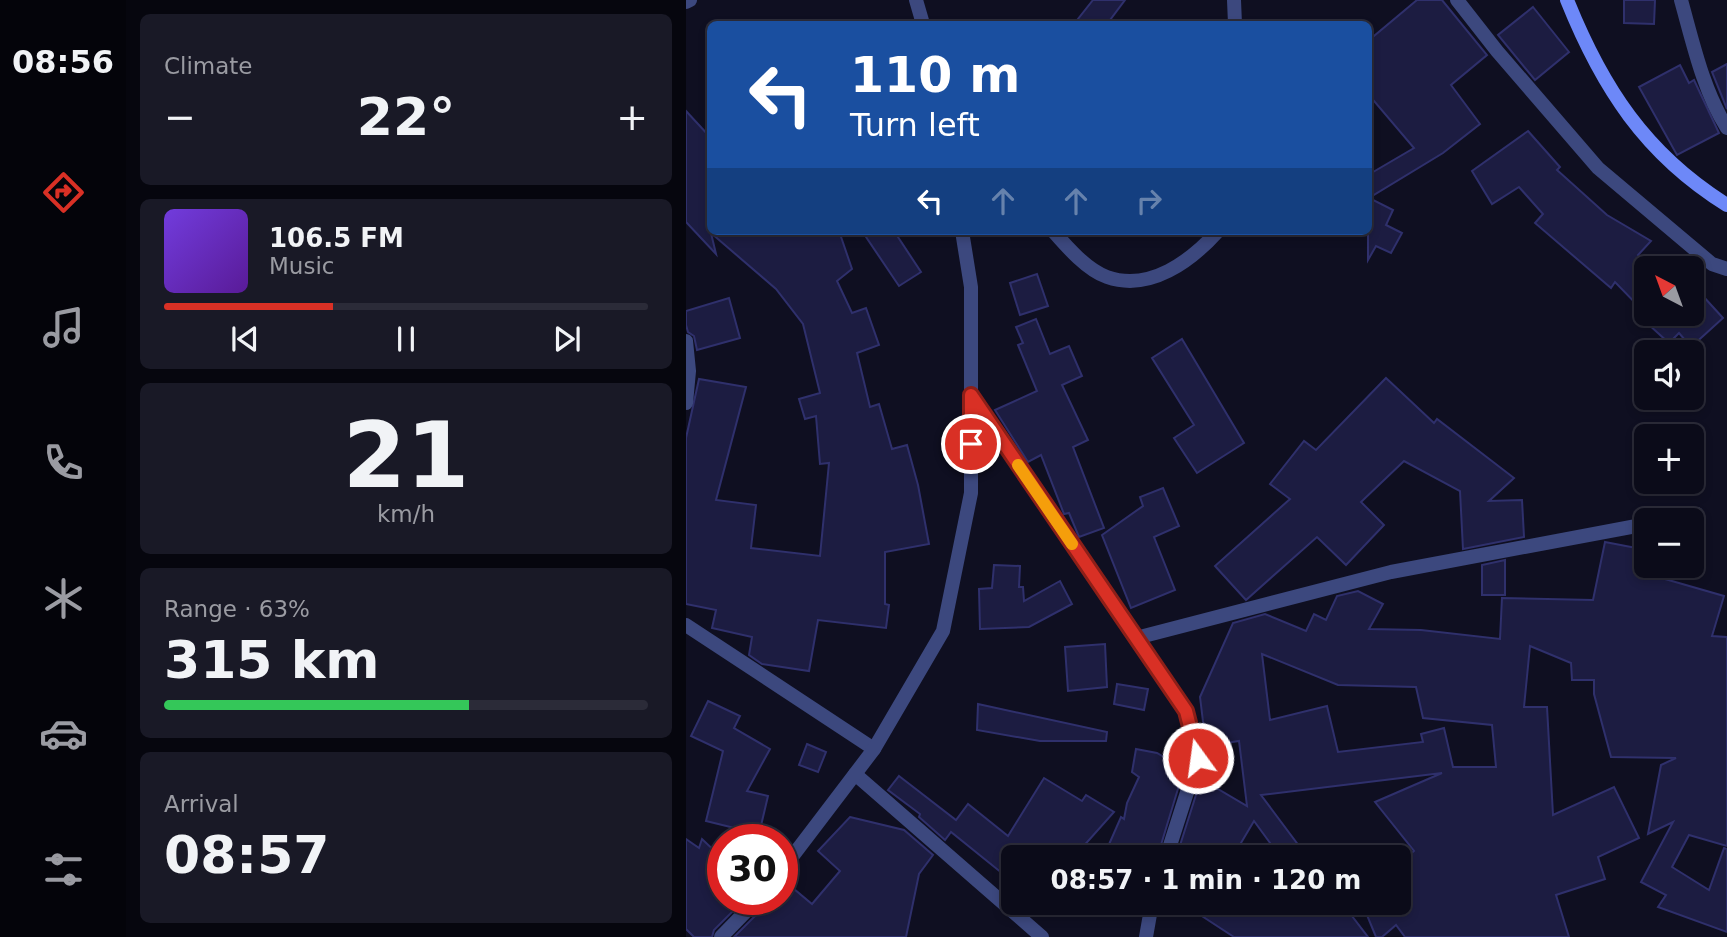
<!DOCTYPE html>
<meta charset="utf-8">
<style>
body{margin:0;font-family:"DejaVu Sans",sans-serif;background:#191926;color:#f1f3f6;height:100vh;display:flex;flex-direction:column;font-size:26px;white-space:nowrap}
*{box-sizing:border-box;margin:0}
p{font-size:23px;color:#9a9ba2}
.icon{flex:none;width:38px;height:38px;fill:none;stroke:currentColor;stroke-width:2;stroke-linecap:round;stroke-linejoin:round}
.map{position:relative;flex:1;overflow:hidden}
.sheet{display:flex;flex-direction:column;gap:14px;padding:14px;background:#06060e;width:560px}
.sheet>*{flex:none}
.banner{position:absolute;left:21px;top:21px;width:665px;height:214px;border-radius:10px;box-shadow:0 4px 10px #0003,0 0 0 2px #2b2b38;background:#1a4fa0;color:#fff;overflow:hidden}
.needle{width:46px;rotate:319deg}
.tools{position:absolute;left:948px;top:256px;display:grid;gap:14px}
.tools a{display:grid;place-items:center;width:70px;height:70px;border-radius:10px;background:#0b0b19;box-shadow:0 4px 10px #0003,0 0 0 2px #2b2b38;font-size:35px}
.speed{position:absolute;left:21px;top:824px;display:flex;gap:14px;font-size:35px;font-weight:700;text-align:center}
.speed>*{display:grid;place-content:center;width:91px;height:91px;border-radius:50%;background:#0b0b19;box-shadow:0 4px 10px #0003,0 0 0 2px #2b2b38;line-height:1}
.speed .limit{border:10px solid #d22;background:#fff;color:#111}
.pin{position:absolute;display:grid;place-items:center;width:60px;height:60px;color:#fff;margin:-30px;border:4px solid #fff;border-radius:50%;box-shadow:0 2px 7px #0007}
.me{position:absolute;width:77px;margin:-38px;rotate:346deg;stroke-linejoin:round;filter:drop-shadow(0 0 5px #0008)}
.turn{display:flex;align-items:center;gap:24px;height:147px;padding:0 28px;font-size:32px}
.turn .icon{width:91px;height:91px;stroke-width:2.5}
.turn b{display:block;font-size:49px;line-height:60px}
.lanes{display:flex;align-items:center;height:66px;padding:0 28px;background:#0003;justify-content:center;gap:35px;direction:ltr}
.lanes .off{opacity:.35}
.big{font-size:52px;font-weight:700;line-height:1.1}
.sheet .card{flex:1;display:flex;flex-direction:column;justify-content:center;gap:10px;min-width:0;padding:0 24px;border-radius:10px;background:#191926}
.sheet .dial{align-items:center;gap:0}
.dial b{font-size:91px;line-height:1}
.song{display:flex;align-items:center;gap:21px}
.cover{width:84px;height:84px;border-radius:10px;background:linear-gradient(135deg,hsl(260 70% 55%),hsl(270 70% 35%))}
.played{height:7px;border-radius:4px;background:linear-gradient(90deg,#d93025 35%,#2b2b38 35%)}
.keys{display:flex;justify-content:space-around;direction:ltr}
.heat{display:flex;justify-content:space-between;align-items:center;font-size:38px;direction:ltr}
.charge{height:10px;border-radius:5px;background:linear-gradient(90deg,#34c759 63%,#2b2b38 0)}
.trip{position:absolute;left:315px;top:845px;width:410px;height:70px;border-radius:10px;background:#0b0b19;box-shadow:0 4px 10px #0003,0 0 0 2px #2b2b38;font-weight:700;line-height:70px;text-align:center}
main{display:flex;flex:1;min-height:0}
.menu{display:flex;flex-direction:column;width:126px;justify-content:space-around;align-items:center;background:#04040a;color:#9a9ba2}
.menu .icon{width:49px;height:49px}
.menu .current{color:#d93025}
.menu b{font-size:32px;color:#f1f3f6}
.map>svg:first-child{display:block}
</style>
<main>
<nav class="menu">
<b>08:56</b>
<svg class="icon current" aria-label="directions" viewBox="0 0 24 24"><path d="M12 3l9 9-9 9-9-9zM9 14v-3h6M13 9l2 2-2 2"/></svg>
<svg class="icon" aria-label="music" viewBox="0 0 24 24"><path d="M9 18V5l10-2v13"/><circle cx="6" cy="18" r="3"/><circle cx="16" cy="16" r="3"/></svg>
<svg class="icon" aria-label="phone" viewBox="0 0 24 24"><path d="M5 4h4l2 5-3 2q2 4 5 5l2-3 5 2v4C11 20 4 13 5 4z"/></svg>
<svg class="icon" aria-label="climate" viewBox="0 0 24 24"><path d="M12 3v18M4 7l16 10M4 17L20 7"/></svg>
<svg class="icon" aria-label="car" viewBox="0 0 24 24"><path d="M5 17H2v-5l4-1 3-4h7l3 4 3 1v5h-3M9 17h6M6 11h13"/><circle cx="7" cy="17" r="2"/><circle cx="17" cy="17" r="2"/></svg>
<svg class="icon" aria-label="filters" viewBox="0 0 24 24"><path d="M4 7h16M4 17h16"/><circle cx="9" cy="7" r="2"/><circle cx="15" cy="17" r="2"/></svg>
</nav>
<section class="sheet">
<div class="card"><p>Climate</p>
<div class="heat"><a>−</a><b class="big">22°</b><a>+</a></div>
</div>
<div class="card">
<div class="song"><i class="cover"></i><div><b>106.5 FM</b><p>Music</p></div></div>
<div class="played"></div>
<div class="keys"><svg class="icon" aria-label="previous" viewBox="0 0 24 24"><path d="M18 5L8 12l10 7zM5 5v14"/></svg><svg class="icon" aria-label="pause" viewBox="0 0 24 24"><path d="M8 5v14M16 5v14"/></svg><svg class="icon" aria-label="next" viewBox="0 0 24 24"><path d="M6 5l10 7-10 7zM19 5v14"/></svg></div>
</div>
<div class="card dial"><b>21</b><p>km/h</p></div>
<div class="card"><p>Range · 63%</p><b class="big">315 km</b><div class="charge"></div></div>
<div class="card"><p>Arrival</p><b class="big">08:57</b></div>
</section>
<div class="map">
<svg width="1041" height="937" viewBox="0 0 1041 937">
<rect width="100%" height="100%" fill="#0f0f21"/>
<g fill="#1c1c41" stroke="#2f306c" stroke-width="2" fill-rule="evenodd">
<path d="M407,0H439L421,24H388Z"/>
<path d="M731,0H756L801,55L765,85L794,124L757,153L683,198L707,210L700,225L716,233L705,253L690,246L682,260V175L728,148L682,94V41Z"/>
<path d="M938,0H969L968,24L938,23Z"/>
<path d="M847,7L883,52L849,80L812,35Z"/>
<path d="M1041,64V109L1026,72Z"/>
<path d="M994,65L1003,83L1008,80L1033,133L991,155L953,87Z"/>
<path d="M0,111L24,137V231H153L166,269L151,281L166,313L180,308L193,345L171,353L184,407L193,404L206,449L221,445L232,485L243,544L199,552V604L203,605L200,628L132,620L123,671L76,664L63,655L66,637L26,628L30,610L0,604V438L13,379L60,387L30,500L70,505L65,548L134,556L143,463L134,464L130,416L119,419L113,399L134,393L117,324L90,289L25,233L30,254L0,222Z"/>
<path d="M842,131L874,167L871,170L921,215L965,241L952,255L961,264V315L929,282L925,288L849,223L857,214L833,187L806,204L786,171Z"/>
<path d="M176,231H208L235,272L213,286Z"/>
<path d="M351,274L362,306L334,315L324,283Z"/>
<path d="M1006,284L1037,318L1005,347L993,333L983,343L962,324L972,313H1006Z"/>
<path d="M43,298L54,338L11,350L8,336L2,332L0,325V311Z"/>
<path d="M350,319L364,354L383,346L396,376L376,385L402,440L387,447L418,528L393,537L383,513L378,514L355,455L342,462L309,410L351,391L332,345L337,343L330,327Z"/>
<path d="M496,339L558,443L511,473L488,438L508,425L466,358Z"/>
<path d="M700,378L748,423L751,419L828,478L803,501L836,500L838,537L777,549L774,491L718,461L675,502L698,525L660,565L631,537L560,600L529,566L604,499L584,484L618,441L630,450Z"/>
<path d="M477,488L493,526L468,537L489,590L445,608L416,535L457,506L454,497Z"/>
<path d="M919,542L961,550V565H974L972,577L1038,596L1026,636L1041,637V846L1003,835L986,867L1023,890L1038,848L1041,849V932L972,907L980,895L955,882L987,822L962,834L975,765L990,758L925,757L908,694V680H886L885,663L844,646L838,707H861L867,815L928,787L953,838L912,857L919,879L870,895L883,937H719L710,925L696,937H690L676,903H712V865L728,851L689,802L756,773L575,795L622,858H595L568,821L546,858H490L515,779L561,806L553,741L520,746L514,697L547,623L579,614L620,631L628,614L640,620L651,596L672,591L697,604L683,629L735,630L814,639L816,598L907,600ZM576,654L652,685L730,687L737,718L806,725L810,767H767L758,728L735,734L737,742L652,752L641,706L584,720Z"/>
<path d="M819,560V595H796V565Z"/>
<path d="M308,565L334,566L333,587H337L338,601L374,581L386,604L343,627L294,629L293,589L306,588Z"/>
<path d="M419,644L421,687L382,691L379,647Z"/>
<path d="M431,684L462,689L458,710L428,704Z"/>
<path d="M22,701L54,716L48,728L84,749L61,791L82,796L73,834L20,821L37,751L5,736Z"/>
<path d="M292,704L421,732L420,741H354L291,730Z"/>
<path d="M121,744L140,752L132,772L113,765Z"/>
<path d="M450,749L471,753L498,769L471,858H417L435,817L438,819L441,803L453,777L446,772Z"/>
<path d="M213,776L270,820L282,804L322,836L358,778L396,801L400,795L428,812L387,858H327V882L265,832L259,840L233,817L234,814L202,790Z"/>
<path d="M164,817L218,830L247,855L233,874L220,937H48L78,907L80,900H96V879L126,904L154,871L132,851Z"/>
<path d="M0,839L13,848L16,839L37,859V900H58L28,930L26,937H8L0,929Z"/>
<path d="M496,903H656L682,937H548Z"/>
</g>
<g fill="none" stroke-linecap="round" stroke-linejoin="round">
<g stroke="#3c487e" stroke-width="14">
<path d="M230,0L237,24"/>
<path d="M548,0L549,24"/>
<path d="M771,0L811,51L912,168L1026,264L1041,269"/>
<path d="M995,0C1007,43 1017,90 1041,128"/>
<path d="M0,2L4,0"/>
<path d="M367,231C381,247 401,270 421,277C464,292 505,261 532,231"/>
<path d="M0,341L3,371L0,403"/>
<path d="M285,395L500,711L512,758L480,858"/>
<path d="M981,520L1011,514"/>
<path d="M0,625L188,749"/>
<path d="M450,638L705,572L961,524"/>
<path d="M169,774L356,937"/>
<path d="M96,870L188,749L257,631L285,493V287L276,231"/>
<path d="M35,937L71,900"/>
<path d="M460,937L466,903"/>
</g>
<path stroke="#6d88f8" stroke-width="14" d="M881,0C916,87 959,154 1041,205"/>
</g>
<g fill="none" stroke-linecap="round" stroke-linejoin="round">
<defs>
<path id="route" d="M285,444V395L500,711L512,758"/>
</defs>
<use href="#route" stroke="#8d1f18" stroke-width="18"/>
<use href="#route" stroke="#d93025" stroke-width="12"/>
<path stroke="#f59e0b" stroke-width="12" d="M332,465L386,544"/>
</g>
</svg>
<div class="tools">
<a><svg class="needle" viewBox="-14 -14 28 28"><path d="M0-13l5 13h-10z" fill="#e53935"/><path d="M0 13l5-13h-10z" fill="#9a9ba2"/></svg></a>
<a><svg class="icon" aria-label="sound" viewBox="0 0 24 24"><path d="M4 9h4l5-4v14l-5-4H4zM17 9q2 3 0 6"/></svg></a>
<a>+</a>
<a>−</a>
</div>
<div class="speed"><div class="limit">30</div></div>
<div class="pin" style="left:285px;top:444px;background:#d93025"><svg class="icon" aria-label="arrive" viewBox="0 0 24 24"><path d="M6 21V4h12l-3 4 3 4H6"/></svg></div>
<svg class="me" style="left:512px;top:758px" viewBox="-20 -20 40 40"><circle r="17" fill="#d93025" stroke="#fff" stroke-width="3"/><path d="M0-11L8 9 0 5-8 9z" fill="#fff"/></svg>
<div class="trip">08:57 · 1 min · 120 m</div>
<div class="banner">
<div class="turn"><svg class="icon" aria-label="left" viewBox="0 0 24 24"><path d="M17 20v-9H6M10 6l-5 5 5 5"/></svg><div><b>110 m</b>Turn left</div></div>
<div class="lanes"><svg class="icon" aria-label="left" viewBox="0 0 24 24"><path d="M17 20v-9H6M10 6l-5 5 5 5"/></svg><svg class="icon off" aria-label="ahead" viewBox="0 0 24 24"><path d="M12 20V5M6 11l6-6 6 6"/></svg><svg class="icon off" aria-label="ahead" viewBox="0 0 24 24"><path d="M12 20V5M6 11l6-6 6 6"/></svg><svg class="icon off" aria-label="right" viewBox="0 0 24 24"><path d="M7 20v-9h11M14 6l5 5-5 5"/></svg></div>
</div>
</div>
</main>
